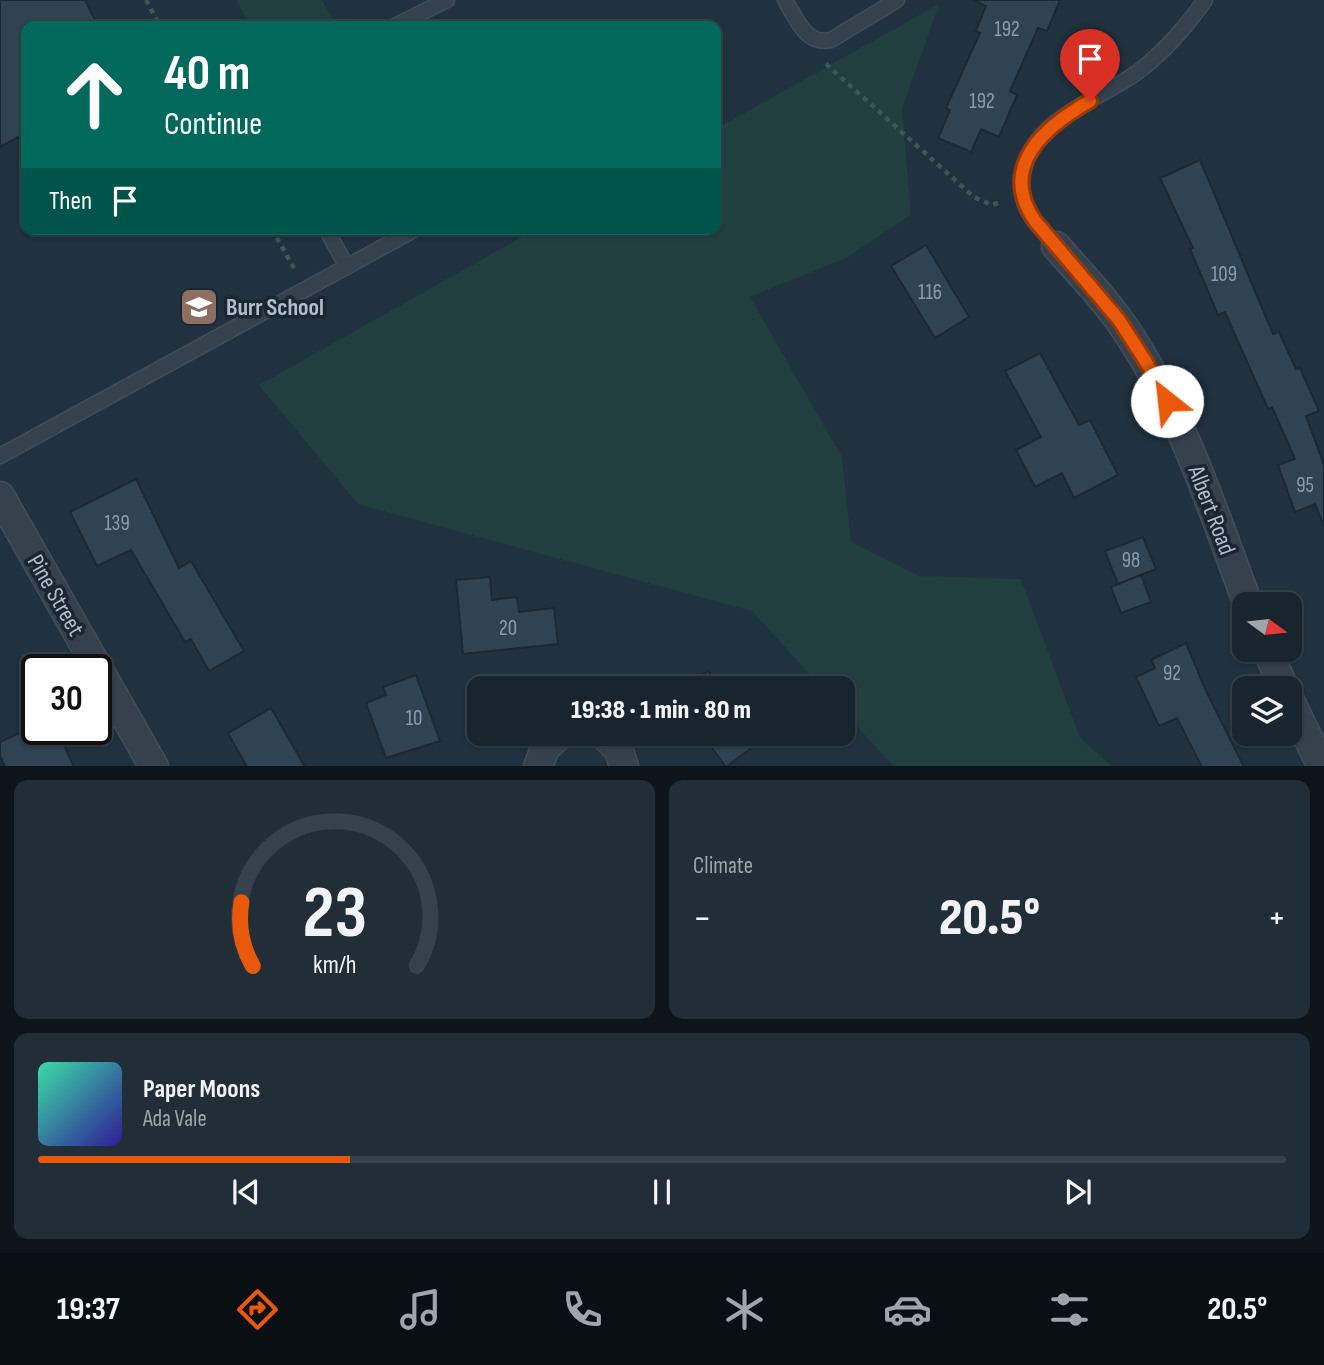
<!DOCTYPE html>
<meta charset="utf-8">
<style>
body{margin:0;font-family:"Sofia Sans Condensed",sans-serif;background:#212d37;color:#f1f3f6;height:100vh;display:flex;flex-direction:column;font-size:26px;white-space:nowrap}
*{box-sizing:border-box;margin:0}
p{font-size:23px;color:#9fa5aa}
.icon{flex:none;width:38px;height:38px;fill:none;stroke:currentColor;stroke-width:2;stroke-linecap:round;stroke-linejoin:round}
.map{position:relative;height:766px;overflow:hidden}
.side{display:flex;flex-direction:column;gap:14px;padding:14px;background:#0d141a;flex:1}
.side>*{flex:none}
.guide{position:absolute;left:21px;top:21px;width:700px;height:214px;border-radius:14px;box-shadow:0 2px 5px #0004,0 0 0 2px #36424b;background:#00695c;color:#fff;overflow:hidden}
.needle{width:46px;rotate:105deg}
.fabs{position:absolute;left:1232px;top:592px;display:grid;gap:14px}
.fabs a{display:grid;place-items:center;width:70px;height:70px;border-radius:14px;background:#18252f;box-shadow:0 2px 5px #0004,0 0 0 2px #36424b;font-size:35px}
.speed{position:absolute;left:21px;top:654px;display:flex;gap:14px;font-size:35px;font-weight:700;text-align:center}
.speed>*{display:grid;place-content:center;width:91px;height:91px;border-radius:50%;background:#18252f;box-shadow:0 2px 5px #0004,0 0 0 2px #36424b;line-height:1}
.speed .limit{border:4px solid #111;border-radius:10px;background:#fff;color:#111}
.pin{position:absolute;display:grid;place-items:center;width:60px;height:60px;color:#fff;margin:-72px -30px;border-radius:50% 50% 50% 0;rotate:-45deg;box-shadow:0 0 7px #0007}
.pin .icon{rotate:45deg}
.me{position:absolute;width:77px;margin:-38px;rotate:331deg;stroke-linejoin:round;filter:drop-shadow(0 0 5px #0008)}
.turn{display:flex;align-items:center;gap:24px;height:147px;padding:0 28px;font-size:32px}
.turn .icon{width:91px;height:91px;stroke-width:2.5}
.turn b{display:block;font-size:49px;line-height:60px}
.then{display:flex;align-items:center;height:66px;padding:0 28px;background:#0003;gap:14px;font-size:26px}
.big{font-size:52px;font-weight:800;line-height:1.1}
.side .tile{flex:1;display:flex;flex-direction:column;justify-content:center;gap:10px;min-width:0;padding:0 24px;border-radius:14px;background:#212d37}
.side .dial{align-items:center;gap:0}
.dial svg{height:182px;overflow:visible;fill:none;stroke:#36424b;stroke-width:7;stroke-linecap:round;text-anchor:middle}
.dial text{fill:#f1f3f6;stroke:none}
.song{display:flex;align-items:center;gap:21px}
.cover{width:84px;height:84px;border-radius:10px;background:linear-gradient(135deg,hsl(160 70% 55%),hsl(250 70% 35%))}
.played{height:7px;border-radius:4px;background:linear-gradient(90deg,#ea580c 25%,#36424b 25%)}
.keys{display:flex;justify-content:space-around;direction:ltr}
.heat{display:flex;justify-content:space-between;align-items:center;font-size:38px;direction:ltr}
.side .tiles{flex:1;display:grid;gap:14px;grid-template-columns:1fr 1fr}
.tile:last-child{grid-column:span 2}
.trip{position:absolute;left:467px;top:676px;width:388px;height:70px;border-radius:14px;background:#18252f;box-shadow:0 2px 5px #0004,0 0 0 2px #36424b;font-weight:800;line-height:70px;text-align:center}
.tabs{display:flex;height:112px;justify-content:space-around;align-items:center;background:#0a0f13;color:#9fa5aa}
.tabs .icon{width:49px;height:49px}
.tabs .current{color:#ea580c}
.tabs b{font-size:32px;color:#f1f3f6}
.map>svg:first-child{display:block}
</style>
<div class="map">
<svg width="1324" height="767" viewBox="0 0 1324 767">
<rect width="100%" height="100%" fill="#20313f"/>
<g fill="#223f3f">
<path d="M236,0H322L337,26H251Z"/>
<path d="M939,4L902,109L911,215L848,257L750,297L842,457L851,542L919,576L1021,579L1080,738L1112,766H893L844,712V688H822L752,611L358,504L259,385L536,229H716V129Z"/>
</g>
<g fill="#2f4353" stroke="#1c2935" stroke-width="2">
<path d="M0,0H85L98,26H26V133L0,147Z"/>
<path d="M973,0H1060L1047,31L1038,28L1010,91L1017,95L999,137L981,129L971,152L938,138L950,110L946,108L980,33L976,31L986,6Z"/>
<path d="M1200,160L1273,334L1279,332L1296,369L1300,368L1319,411L1306,416L1324,465V526L1315,504L1295,512L1278,465L1295,459L1272,407L1268,409L1225,312L1218,315L1190,249L1193,248L1160,178Z"/>
<path d="M926,245L969,317L935,338L891,266Z"/>
<path d="M1040,353L1079,425L1090,420L1118,475L1074,498L1062,473L1035,487L1016,450L1041,437L1005,371Z"/>
<path d="M136,479L179,568L191,561L244,651L209,671L191,639L185,642L131,550L97,566L70,512Z"/>
<path d="M1143,537L1156,569L1118,584L1105,551Z"/>
<path d="M1141,575L1151,602L1121,613L1111,587Z"/>
<path d="M490,577L492,600L517,597L519,612L554,608L558,644L463,654L456,580Z"/>
<path d="M1186,643L1207,693L1244,767H1202L1177,718L1159,726L1136,677L1155,668L1151,660Z"/>
<path d="M708,671L721,688H686Z"/>
<path d="M416,675L440,741L386,758L366,703L386,695L383,687Z"/>
<path d="M271,708L305,767H247L228,733Z"/>
<path d="M26,730H57L74,767H5L0,756V742Z"/>
<path d="M701,733H755L761,741L726,767Z"/>
</g>
<g fill="none" stroke-linecap="round" stroke-linejoin="round">
<defs>
<g id="service">
<path d="M785,0C796,18 806,46 831,40L897,0"/>
<path d="M395,26L447,0"/>
<path d="M326,229L347,267"/>
<path d="M1056,246C1046,234 1032,222 1026,207C1022,197 1021,186 1023,175C1030,118 1099,101 1139,71C1165,51 1186,27 1205,0"/>
<path d="M0,456L412,231L411,229"/>
</g>
<g id="minor">
<path d="M1056,246C1082,276 1112,306 1133,341C1185,422 1214,514 1248,604"/>
<path d="M0,496L154,767"/>
<path d="M1267,649L1284,688"/>
<path d="M1290,701L1322,767"/>
<path d="M602,733L619,750L624,767"/>
<path d="M538,767L545,748L562,733"/>
</g>
</defs>
<use href="#service" stroke="#414e5a" stroke-width="17"/>
<use href="#minor" stroke="#414e5a" stroke-width="31"/>
<g stroke="#3b5856" stroke-width="4.5" stroke-dasharray="5 5" stroke-linecap="butt">
<path d="M146,0L160,26"/>
<path d="M826,64L974,197L992,205L1001,202"/>
<path d="M272,229L295,270"/>
</g>
<use href="#service" stroke="#35424e" stroke-width="14"/>
<use href="#minor" stroke="#35424e" stroke-width="28"/>
</g>
<g fill="none" stroke-linecap="round" stroke-linejoin="round">
<defs>
<path id="route" d="M1090,101C1046,126 997,166 1035,221L1119,320L1146,362L1167,401"/>
</defs>
<use href="#route" stroke="#983908" stroke-width="18"/>
<use href="#route" stroke="#ea580c" stroke-width="12"/>
</g>
<defs>
<symbol id="school-square" viewBox="-11 -11 22 22"><rect x="-9" y="-9" width="18" height="18" rx="4" fill="#8d6e63" stroke="#1a2733"/><path d="M0-5L7-2L0 1L-7-2ZM-4 1L0 2.5L4 1V4Q0 6-4 4Z" fill="#fff"/></symbol>
</defs>
<g fill-rule="evenodd">
<use href="#school-square" x="177" y="285" width="44" height="44"/>
</g>
<g text-anchor="middle" stroke-width="7" stroke-linejoin="round" paint-order="stroke">
<g font-size="21" fill="#8e9dab">
<text x="1007" y="36">192</text>
<text x="982" y="108">192</text>
<text x="1224" y="281">109</text>
<text x="930" y="299">116</text>
<text x="1305" y="492">95</text>
<text x="117" y="530">139</text>
<text x="1131" y="567">98</text>
<text x="508" y="635">20</text>
<text x="1172" y="680">92</text>
<text x="414" y="725">10</text>
</g>
<g font-size="24" font-weight="bold" fill="#b0bdca" stroke="#1a2733" text-anchor="start">
<text x="226" y="315">Burr School</text>
</g>
<g font-size="24" fill="#b0bdca" stroke="#1a2733">
<text transform="translate(1212 510) rotate(69)" y="8">Albert Road</text>
<text transform="translate(56 595) rotate(60)" y="8">Pine Street</text>
</g>
</g>
</svg>
<div class="fabs">
<a><svg class="needle" viewBox="-14 -14 28 28"><path d="M0-13l5 13h-10z" fill="#e53935"/><path d="M0 13l5-13h-10z" fill="#9fa5aa"/></svg></a>
<a><svg class="icon" aria-label="layers" viewBox="0 0 24 24"><path d="M12 4l9 5-9 5-9-5zM3 14l9 5 9-5"/></svg></a>
</div>
<div class="speed"><div class="limit">30</div></div>
<div class="pin" style="left:1090px;top:101px;background:#d93025"><svg class="icon" aria-label="arrive" viewBox="0 0 24 24"><path d="M6 21V4h12l-3 4 3 4H6"/></svg></div>
<svg class="me" style="left:1167px;top:401px" viewBox="-20 -20 40 40"><circle r="19" fill="#fff"/><path d="M0-13L10 11 0 6-10 11z" fill="#ea580c"/></svg>
<div class="trip">19:38 · 1 min · 80 m</div>
<div class="guide">
<div class="turn"><svg class="icon" aria-label="ahead" viewBox="0 0 24 24"><path d="M12 20V5M6 11l6-6 6 6"/></svg><div><b>40 m</b>Continue</div></div>
<div class="then">Then<svg class="icon" aria-label="arrive" viewBox="0 0 24 24"><path d="M6 21V4h12l-3 4 3 4H6"/></svg></div>
</div>
</div>
<section class="side">
<div class="tiles">
<div class="tile dial"><svg viewBox="0 0 100 80">
<path d="M14 69A42 42 0 1 1 86 69"/>
<path d="M14 69A42 42 0 0 1 9 41" stroke="#ea580c"/>
<text x="50" y="56" font-size="32" font-weight="700">23</text>
<text x="50" y="72" font-size="11">km/h</text>
</svg></div>
<div class="tile"><p>Climate</p>
<div class="heat"><a>−</a><b class="big">20.5°</b><a>+</a></div>
</div>
<div class="tile">
<div class="song"><i class="cover"></i><div><b>Paper Moons</b><p>Ada Vale</p></div></div>
<div class="played"></div>
<div class="keys"><svg class="icon" aria-label="previous" viewBox="0 0 24 24"><path d="M18 5L8 12l10 7zM5 5v14"/></svg><svg class="icon" aria-label="pause" viewBox="0 0 24 24"><path d="M8 5v14M16 5v14"/></svg><svg class="icon" aria-label="next" viewBox="0 0 24 24"><path d="M6 5l10 7-10 7zM19 5v14"/></svg></div>
</div>
</div>
</section>
<nav class="tabs">
<b>19:37</b>
<svg class="icon current" aria-label="directions" viewBox="0 0 24 24"><path d="M12 3l9 9-9 9-9-9zM9 14v-3h6M13 9l2 2-2 2"/></svg>
<svg class="icon" aria-label="music" viewBox="0 0 24 24"><path d="M9 18V5l10-2v13"/><circle cx="6" cy="18" r="3"/><circle cx="16" cy="16" r="3"/></svg>
<svg class="icon" aria-label="phone" viewBox="0 0 24 24"><path d="M5 4h4l2 5-3 2q2 4 5 5l2-3 5 2v4C11 20 4 13 5 4z"/></svg>
<svg class="icon" aria-label="climate" viewBox="0 0 24 24"><path d="M12 3v18M4 7l16 10M4 17L20 7"/></svg>
<svg class="icon" aria-label="car" viewBox="0 0 24 24"><path d="M5 17H2v-5l4-1 3-4h7l3 4 3 1v5h-3M9 17h6M6 11h13"/><circle cx="7" cy="17" r="2"/><circle cx="17" cy="17" r="2"/></svg>
<svg class="icon" aria-label="filters" viewBox="0 0 24 24"><path d="M4 7h16M4 17h16"/><circle cx="9" cy="7" r="2"/><circle cx="15" cy="17" r="2"/></svg>
<b>20.5°</b>
</nav>
